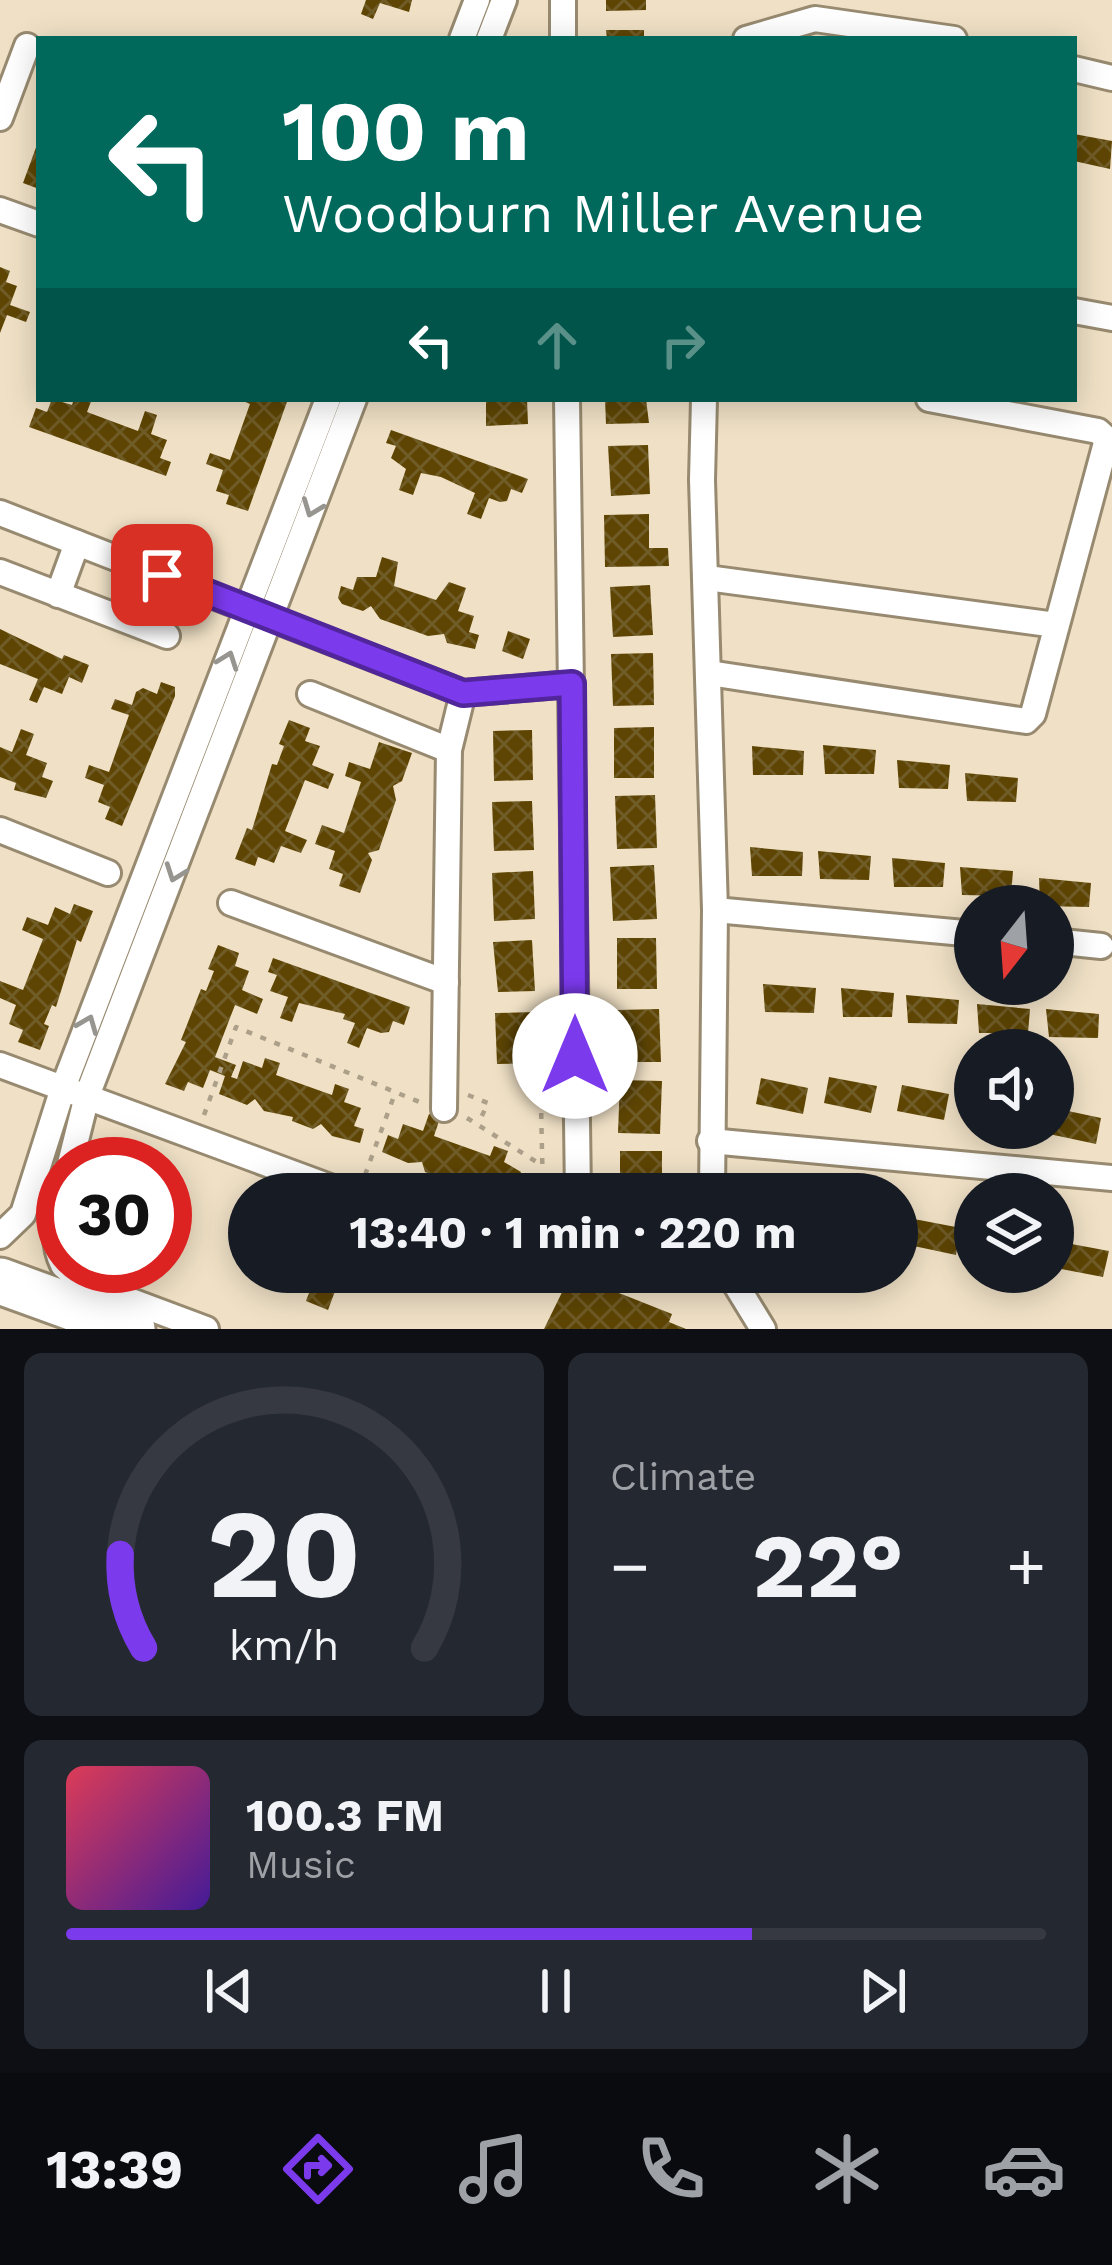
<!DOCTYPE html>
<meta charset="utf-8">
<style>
body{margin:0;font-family:"Work Sans",sans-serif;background:#242831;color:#f1f3f6;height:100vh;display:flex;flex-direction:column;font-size:45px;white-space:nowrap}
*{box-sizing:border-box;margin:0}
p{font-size:39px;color:#9ea1a6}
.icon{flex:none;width:66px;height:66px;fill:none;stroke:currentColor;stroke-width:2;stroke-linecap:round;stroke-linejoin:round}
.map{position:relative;height:1329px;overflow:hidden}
.sheet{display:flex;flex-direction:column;gap:24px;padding:24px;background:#0d0f14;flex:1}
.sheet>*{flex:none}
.hud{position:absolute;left:36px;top:36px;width:1041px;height:366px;border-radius:0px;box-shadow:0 6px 30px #0003;background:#00695c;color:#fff;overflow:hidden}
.needle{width:78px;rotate:197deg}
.controls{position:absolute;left:954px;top:885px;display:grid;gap:24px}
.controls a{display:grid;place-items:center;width:120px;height:120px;border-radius:50%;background:#171b24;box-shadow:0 6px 30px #0003;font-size:60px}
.speed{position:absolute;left:36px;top:1137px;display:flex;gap:24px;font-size:60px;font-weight:700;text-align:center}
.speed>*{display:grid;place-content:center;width:156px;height:156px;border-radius:50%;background:#171b24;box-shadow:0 6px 30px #0003;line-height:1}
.speed .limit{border:18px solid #d22;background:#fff;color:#111}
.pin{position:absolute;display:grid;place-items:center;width:102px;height:102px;color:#fff;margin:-51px;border-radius:24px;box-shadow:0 6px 18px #0006}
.me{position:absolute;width:132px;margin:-66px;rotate:0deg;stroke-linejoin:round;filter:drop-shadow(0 0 9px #0008)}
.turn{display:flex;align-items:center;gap:42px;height:252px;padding:0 48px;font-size:54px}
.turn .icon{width:156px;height:156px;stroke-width:2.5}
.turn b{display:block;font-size:84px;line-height:102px}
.lanes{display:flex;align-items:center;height:114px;padding:0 48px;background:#0003;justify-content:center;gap:60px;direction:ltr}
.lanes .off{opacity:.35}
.big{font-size:90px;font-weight:700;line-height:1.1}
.sheet .tile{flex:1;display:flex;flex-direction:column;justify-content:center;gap:18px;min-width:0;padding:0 42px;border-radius:18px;background:#242831}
.sheet .dial{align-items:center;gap:0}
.dial svg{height:312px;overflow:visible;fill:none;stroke:#363941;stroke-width:7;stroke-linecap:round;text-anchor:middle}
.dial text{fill:#f1f3f6;stroke:none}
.song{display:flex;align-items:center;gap:36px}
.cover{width:144px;height:144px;border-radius:18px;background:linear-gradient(135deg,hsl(350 70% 55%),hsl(260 70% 35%))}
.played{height:12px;border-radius:6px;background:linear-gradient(90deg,#7c3aed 70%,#363941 70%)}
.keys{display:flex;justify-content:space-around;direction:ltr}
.heat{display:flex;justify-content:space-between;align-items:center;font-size:66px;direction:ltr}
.sheet .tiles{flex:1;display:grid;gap:24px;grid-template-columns:1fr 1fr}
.tile:last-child{grid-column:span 2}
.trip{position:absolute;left:228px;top:1173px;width:690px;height:120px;border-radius:60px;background:#171b24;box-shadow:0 6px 30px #0003;font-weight:700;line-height:120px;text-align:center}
.dock{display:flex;height:192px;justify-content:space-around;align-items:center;background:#090b0e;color:#9ea1a6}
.dock .icon{width:84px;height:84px}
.dock .active{color:#7c3aed}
.dock b{font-size:54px;color:#f1f3f6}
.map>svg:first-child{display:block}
</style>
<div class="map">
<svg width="1112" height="1329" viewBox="0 0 1112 1329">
<defs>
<pattern id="building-cross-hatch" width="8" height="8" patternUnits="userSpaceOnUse" patternTransform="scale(3)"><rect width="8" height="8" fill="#5e4504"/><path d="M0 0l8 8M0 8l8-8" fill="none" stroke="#705c27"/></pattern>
</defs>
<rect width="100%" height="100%" fill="#f0e1c6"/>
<g fill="url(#building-cross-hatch)">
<path d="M366,0H412L409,12L380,3L373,19L361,14Z"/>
<path d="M606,0H646V10L606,11Z"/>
<path d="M606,30H644V39H607Z"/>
<path d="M1074,134L1112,141L1110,169L1074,161Z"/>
<path d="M38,142H39V189L23,183Z"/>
<path d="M0,267L10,271L6,282L17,286L10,305L30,312L26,322L7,315L0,333Z"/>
<path d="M52,399L72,405L74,399H92L87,412L138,431L145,411L157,415L151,434L167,440L160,458L171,462L166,476L29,427L36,408L47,412Z"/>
<path d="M238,399H288L248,511L226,504L229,495L216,491L223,470L206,464L210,453L230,460L250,404Z"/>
<path d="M486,399H527L528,424L486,426Z"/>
<path d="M605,399H646L649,423L606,424Z"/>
<path d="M391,430L528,479L522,493L511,489L507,501L500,502L489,498L481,519L467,514L475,493L441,477L421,473L413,495L399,490L406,469L391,458L396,446L386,443Z"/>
<path d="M648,445L650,494L611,496L608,446Z"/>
<path d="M649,514V548H668L669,566L605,567L604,515Z"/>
<path d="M382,557L398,562L394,586L436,600L449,582L466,588L458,611L474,616L469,632L479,635L475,649L447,643L444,634L428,636L380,619L371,606L363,611L342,604L338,598L341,586L353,590L357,577H376Z"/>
<path d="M650,585L653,635L613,637L610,587Z"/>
<path d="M0,629L62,659L64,655L89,665L82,683L69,677L62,694L44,687L37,703L29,700L38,679L0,664Z"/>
<path d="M508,631L530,639L523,659L502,651Z"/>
<path d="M653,653L654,705L613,706L611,654Z"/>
<path d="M161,682L175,687V696L122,826L105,819L110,807L98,802L104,785L85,778L89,765L109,772L129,715L111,709L115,699L132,705L136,692L143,688L157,694Z"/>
<path d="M289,720L310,728L305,741L320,746L312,765L334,774L328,789L305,780L285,831L307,840L301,853L281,846L274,863L258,857L255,866L235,859L247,828L252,830L272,764L277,765L284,746L279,744Z"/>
<path d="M654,727V778H614V728Z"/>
<path d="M21,729L34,734L26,755L47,763L42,777L53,781L46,798L14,790L16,783L0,777V747L12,752Z"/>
<path d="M532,730L533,780L494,781L493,731Z"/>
<path d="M379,742L412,753L402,781L393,786L396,800L379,850L368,853L372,860L360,893L339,886L343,874L329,869L335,851L315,844L322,825L344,833L361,782L345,776L349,762L370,769Z"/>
<path d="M823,745L876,750L874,774H825Z"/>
<path d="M752,746L804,751L803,775H753Z"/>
<path d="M897,760L950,765L948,789L899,788Z"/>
<path d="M965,773L1018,778L1016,802L967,801Z"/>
<path d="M655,795L657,848L617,849L615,796Z"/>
<path d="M532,801L534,850L494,851L492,802Z"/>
<path d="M750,847L803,852L802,876H752Z"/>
<path d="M818,851L871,856L869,880L820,879Z"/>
<path d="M892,858L945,863L943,887H894Z"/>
<path d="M654,865L657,919L613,921L610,867Z"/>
<path d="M960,867L1013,871L1011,896L962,895Z"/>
<path d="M533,871L535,919L494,921L492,873Z"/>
<path d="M1039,878L1091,883L1089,907L1040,906Z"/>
<path d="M74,904L93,911L81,942L77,940L56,1007L52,1005L44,1024L49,1026L40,1050L18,1042L23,1030L9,1024L16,1005L0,998V981L23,990L43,939L22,930L27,917L48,925L55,907L70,914Z"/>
<path d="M617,938H656L657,989H617Z"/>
<path d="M532,940L535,991L498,992L493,942Z"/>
<path d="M218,945L239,953L235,966L249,971L242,990L263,999L257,1014L235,1005L215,1057L236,1065L231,1077L237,1079L243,1061L262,1068L265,1058L280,1063L276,1075L332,1095L335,1084L349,1089L344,1102L361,1108L354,1126L364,1129L360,1143L332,1136L321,1124L313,1129L292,1121L293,1117L264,1111L255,1099L247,1105L219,1094L225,1076L210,1070L203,1088L188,1082L184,1091L165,1084L186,1042L181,1040L201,989L206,991L214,971L208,969Z"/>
<path d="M273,958L410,1007L404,1025L393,1021L389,1032L381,1033L367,1028L359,1048L347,1043L355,1023L343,1019L345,1014L299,1003L292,1022L280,1018L288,997L270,991L277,975L268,972Z"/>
<path d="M763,984L816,988L814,1013L765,1012Z"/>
<path d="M841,988L894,993L892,1017H843Z"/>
<path d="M906,995L959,1000L957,1024L908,1023Z"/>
<path d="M977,1004L1030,1009L1028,1033H979Z"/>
<path d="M659,1009L661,1062H619L617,1010Z"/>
<path d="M1046,1009L1099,1014L1098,1038L1049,1037Z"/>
<path d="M536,1012L537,1063L497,1064L495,1013Z"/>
<path d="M829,1077L877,1086L871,1113L824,1103Z"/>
<path d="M761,1078L808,1088L803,1114L756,1104Z"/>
<path d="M620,1080L662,1081L660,1134L618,1133Z"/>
<path d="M902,1085L949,1094L944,1120L897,1111Z"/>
<path d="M1054,1108L1101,1118L1096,1144L1049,1134Z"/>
<path d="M429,1114L440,1118L434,1136L490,1156L494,1146L508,1151L504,1162L521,1172L517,1182L528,1186L525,1194H493L483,1185L474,1190L425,1172L422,1162L408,1163L382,1152L388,1135L398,1139L403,1124L423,1131Z"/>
<rect x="620" y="1151" width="42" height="43"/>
<path d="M914,1219L961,1228L956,1255L909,1245Z"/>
<path d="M1061,1242L1109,1251L1103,1277L1056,1268Z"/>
<path d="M571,1274L672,1314L669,1322L686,1329H544Z"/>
<path d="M315,1277L337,1286L328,1310L306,1301Z"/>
</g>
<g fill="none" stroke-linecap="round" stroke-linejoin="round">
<defs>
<g id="street">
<path d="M563,0V39"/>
<path d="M462,39L477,0"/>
<path d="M489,39L504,0"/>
<path d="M746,39L815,19L954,39"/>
<path d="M1074,69L1112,78"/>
<path d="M0,118L27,46"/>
<path d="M0,210L39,224"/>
<path d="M1074,311L1112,318"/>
<path d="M567,399L578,1194"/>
<path d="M704,399L702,480L715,910L712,1194"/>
<path d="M0,513L463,693L572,684"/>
<path d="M0,572L167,636"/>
<path d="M707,578L1056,625"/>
<path d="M58,595L77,543"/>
<path d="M709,673L1026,721L1033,714L1107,439L1098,431L929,399"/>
<path d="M310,694L449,750"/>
<path d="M0,830L108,873"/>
<path d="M231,903L446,982"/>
<path d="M715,910L975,934"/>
<path d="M1053,941L1101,946"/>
<path d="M0,1065L349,1194"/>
<path d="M444,1109L449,750L463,693"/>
<path d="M710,1141L1112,1178"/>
<path d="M70,1164L87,1096L354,399"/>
<path d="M63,1194C57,1219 51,1241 63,1265"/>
<path d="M0,1236L23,1214L63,1088L328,399"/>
<path d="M64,1266L83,1283L206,1329"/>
<path d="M728,1272L763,1329"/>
</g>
<path id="highway" d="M0,1281L132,1329"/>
</defs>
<use href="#street" stroke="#978a70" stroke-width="30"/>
<use href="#highway" stroke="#978a70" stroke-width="51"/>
<g stroke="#aca08a" stroke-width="4.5" stroke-dasharray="6 9" stroke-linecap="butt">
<path d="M468,1095L488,1103L479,1122"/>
<path d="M204,1115L236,1027L422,1103"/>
<path d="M467,1118L543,1166"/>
<path d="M365,1175L394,1096"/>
<path d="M543,1194L541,1106L555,1104"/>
</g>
<use href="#street" stroke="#fff" stroke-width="24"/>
<use href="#highway" stroke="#fff" stroke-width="45"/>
</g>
<defs><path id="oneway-chevron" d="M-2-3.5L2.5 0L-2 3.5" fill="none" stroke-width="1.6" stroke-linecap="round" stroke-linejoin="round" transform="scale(3)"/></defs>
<g stroke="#979590">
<use href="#oneway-chevron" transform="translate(312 508) rotate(111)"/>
<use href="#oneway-chevron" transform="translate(228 660) rotate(-70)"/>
<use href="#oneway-chevron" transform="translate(175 873) rotate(110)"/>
<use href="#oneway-chevron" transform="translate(88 1024) rotate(-68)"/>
</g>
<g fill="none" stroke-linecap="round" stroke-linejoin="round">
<defs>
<path id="route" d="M162,575L463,693L572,684L575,1056"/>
</defs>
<use href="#route" stroke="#51269a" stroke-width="30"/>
<use href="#route" stroke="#7c3aed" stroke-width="21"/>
</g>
</svg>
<div class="controls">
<a><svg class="needle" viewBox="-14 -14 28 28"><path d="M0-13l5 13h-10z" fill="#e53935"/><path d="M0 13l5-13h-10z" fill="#9ea1a6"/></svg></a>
<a><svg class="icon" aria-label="sound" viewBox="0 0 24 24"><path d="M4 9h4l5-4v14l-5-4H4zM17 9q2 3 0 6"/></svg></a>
<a><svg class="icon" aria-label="layers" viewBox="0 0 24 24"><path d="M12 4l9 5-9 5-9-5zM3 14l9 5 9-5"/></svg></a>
</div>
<div class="speed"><div class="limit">30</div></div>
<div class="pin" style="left:162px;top:575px;background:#d93025"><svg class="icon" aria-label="arrive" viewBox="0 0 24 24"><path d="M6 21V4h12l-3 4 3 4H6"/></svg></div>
<svg class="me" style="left:575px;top:1056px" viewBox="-20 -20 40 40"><circle r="19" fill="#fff"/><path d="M0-13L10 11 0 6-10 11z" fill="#7c3aed"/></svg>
<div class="trip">13:40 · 1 min · 220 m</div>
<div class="hud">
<div class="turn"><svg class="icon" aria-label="left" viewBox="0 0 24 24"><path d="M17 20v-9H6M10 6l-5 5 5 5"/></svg><div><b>100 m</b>Woodburn Miller Avenue</div></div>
<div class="lanes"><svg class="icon" aria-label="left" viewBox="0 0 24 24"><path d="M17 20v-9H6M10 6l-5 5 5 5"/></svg><svg class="icon off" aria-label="ahead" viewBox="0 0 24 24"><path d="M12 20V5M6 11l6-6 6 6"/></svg><svg class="icon off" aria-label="right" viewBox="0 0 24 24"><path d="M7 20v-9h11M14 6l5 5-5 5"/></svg></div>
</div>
</div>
<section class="sheet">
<div class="tiles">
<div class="tile dial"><svg viewBox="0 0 100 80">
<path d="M14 69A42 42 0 1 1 86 69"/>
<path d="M14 69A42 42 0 0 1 8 45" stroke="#7c3aed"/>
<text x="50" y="56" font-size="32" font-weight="700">20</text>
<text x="50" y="72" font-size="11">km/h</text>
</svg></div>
<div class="tile"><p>Climate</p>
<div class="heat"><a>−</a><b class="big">22°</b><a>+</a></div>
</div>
<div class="tile">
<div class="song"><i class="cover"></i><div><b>100.3 FM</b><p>Music</p></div></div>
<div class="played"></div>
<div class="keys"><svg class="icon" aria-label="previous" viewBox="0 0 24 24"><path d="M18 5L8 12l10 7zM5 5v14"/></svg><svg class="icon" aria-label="pause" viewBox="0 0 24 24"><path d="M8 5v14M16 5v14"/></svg><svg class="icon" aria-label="next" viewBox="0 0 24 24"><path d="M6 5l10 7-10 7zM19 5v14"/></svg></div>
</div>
</div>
</section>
<nav class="dock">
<b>13:39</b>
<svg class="icon active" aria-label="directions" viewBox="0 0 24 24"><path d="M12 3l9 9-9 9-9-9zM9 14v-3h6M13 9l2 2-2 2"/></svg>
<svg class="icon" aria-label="music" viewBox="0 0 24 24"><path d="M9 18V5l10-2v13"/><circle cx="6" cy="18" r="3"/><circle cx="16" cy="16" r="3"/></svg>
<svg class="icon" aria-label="phone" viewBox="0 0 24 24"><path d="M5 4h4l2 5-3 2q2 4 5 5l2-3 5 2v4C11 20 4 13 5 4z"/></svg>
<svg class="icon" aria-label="climate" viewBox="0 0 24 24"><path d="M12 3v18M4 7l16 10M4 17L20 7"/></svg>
<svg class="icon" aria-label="car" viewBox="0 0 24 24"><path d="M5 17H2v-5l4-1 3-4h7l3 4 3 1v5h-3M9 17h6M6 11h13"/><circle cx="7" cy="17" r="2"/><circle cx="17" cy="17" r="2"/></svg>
</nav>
